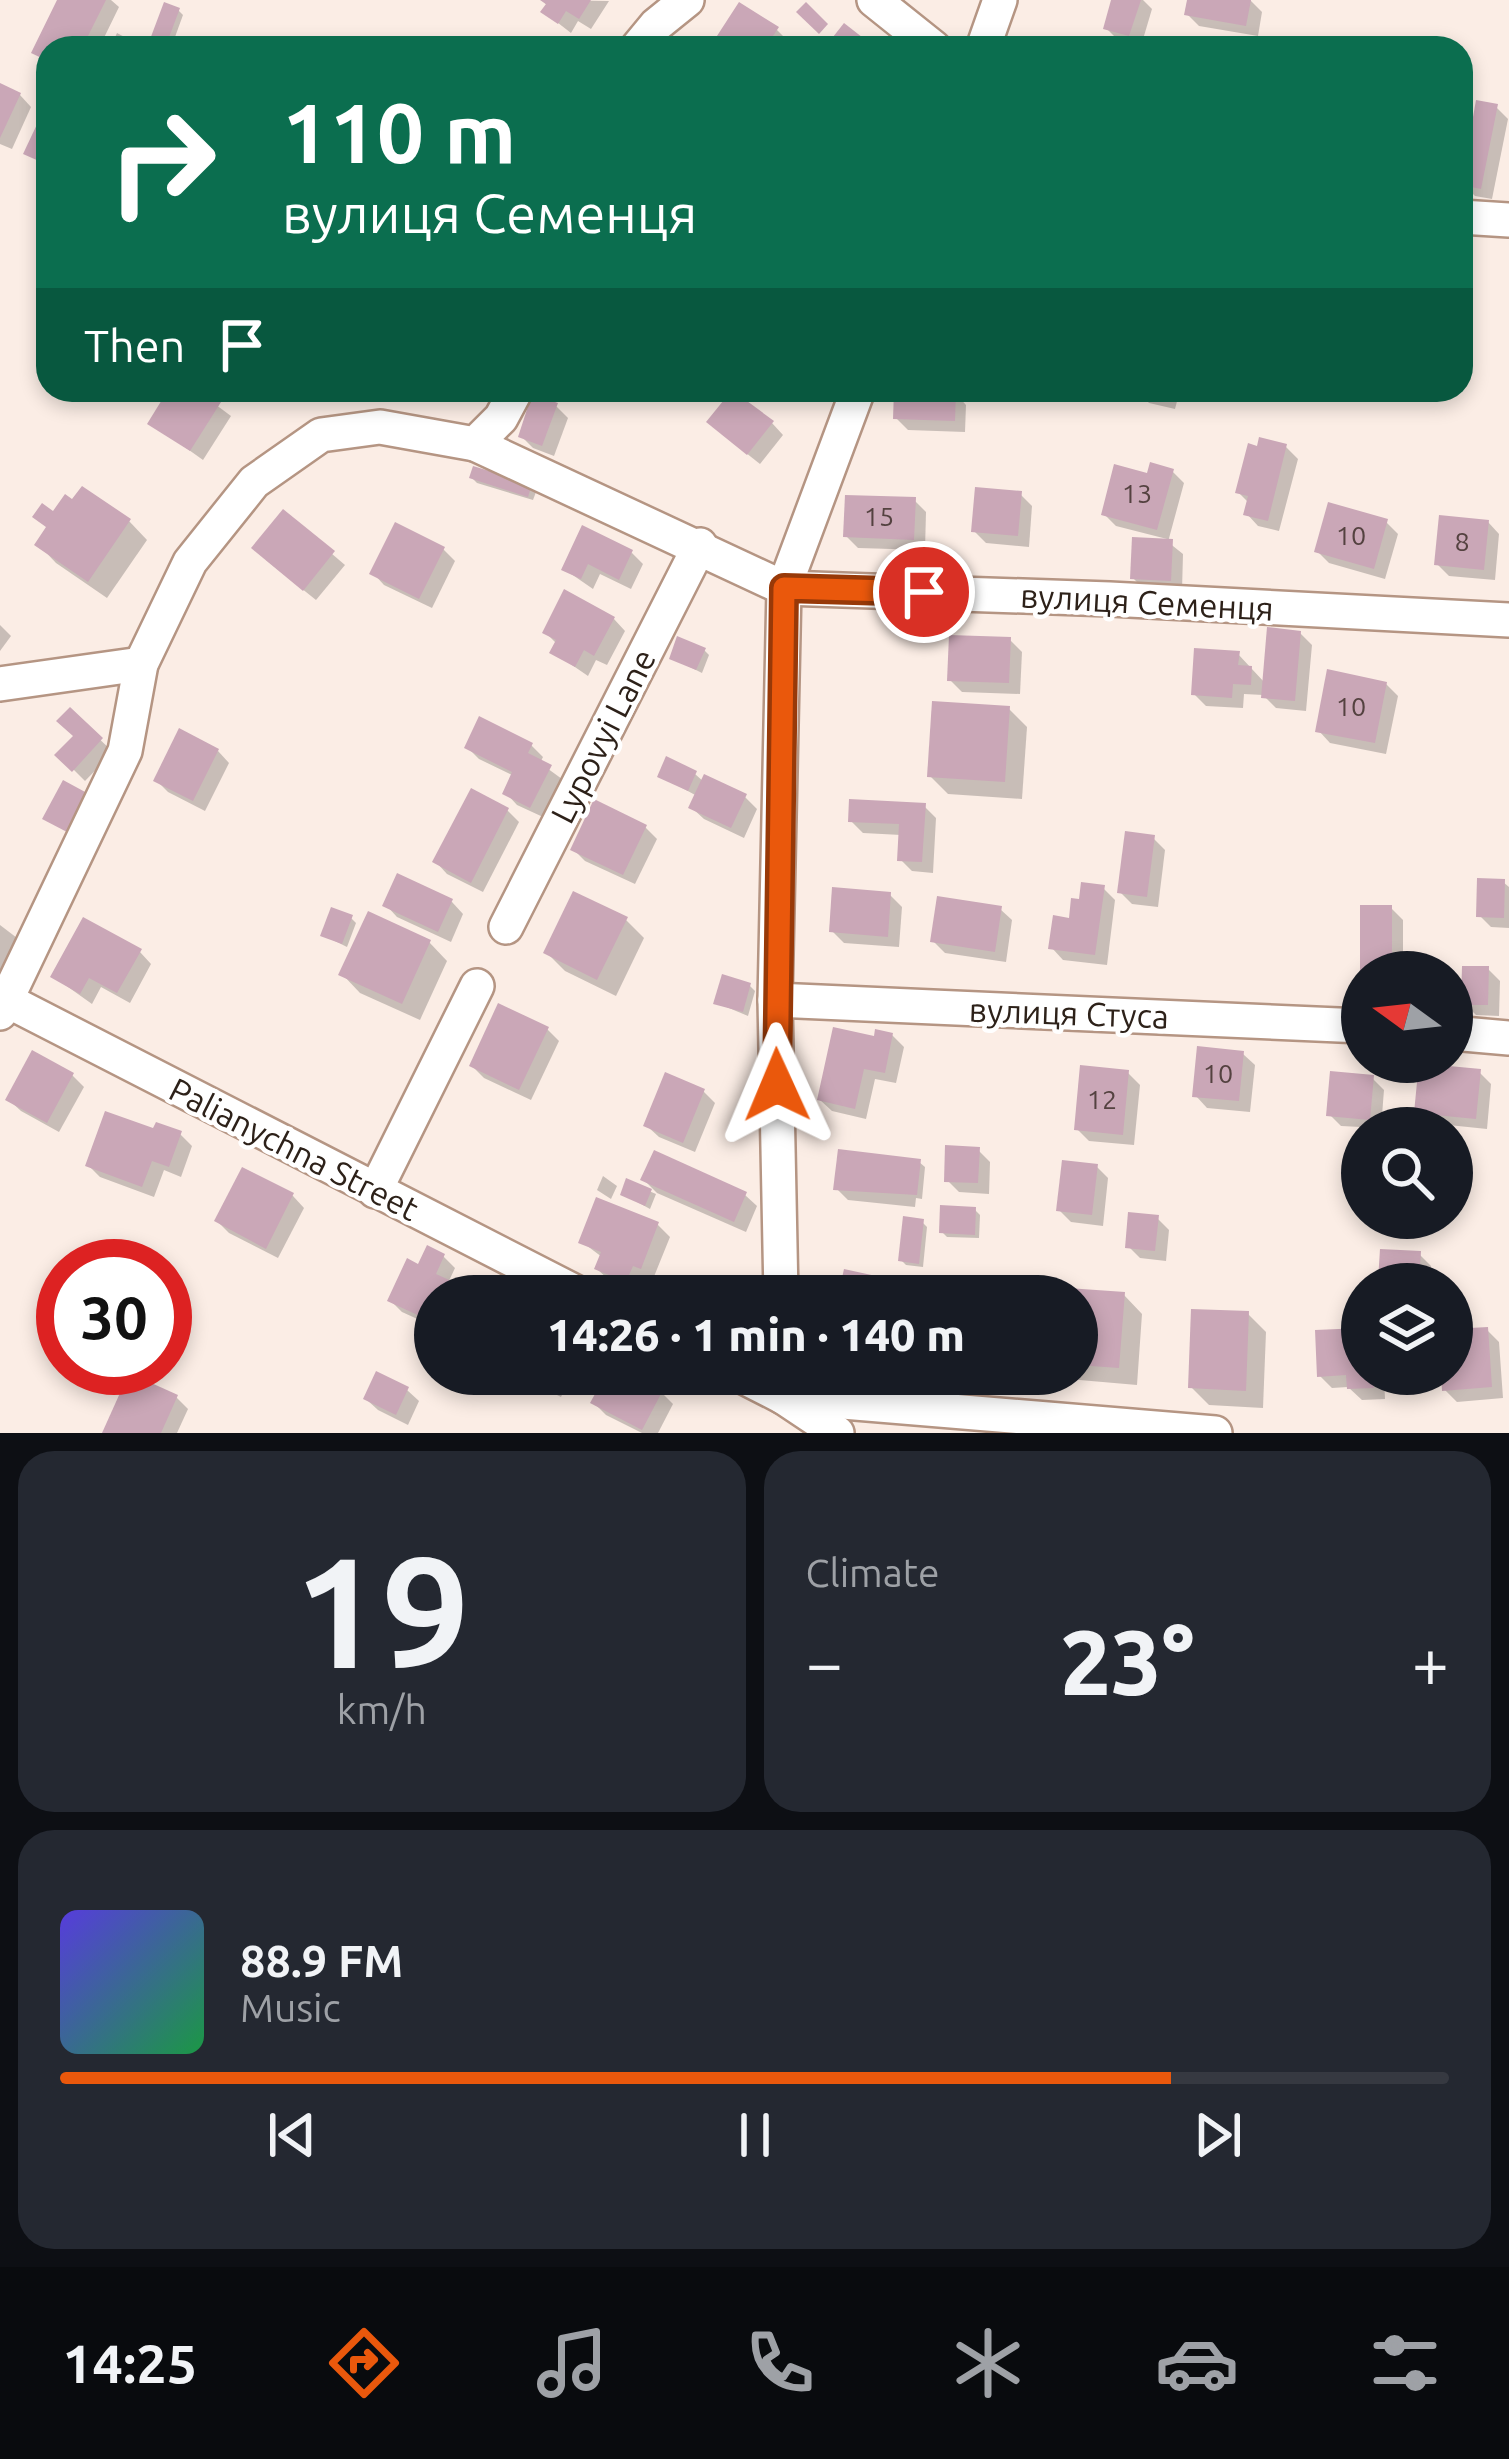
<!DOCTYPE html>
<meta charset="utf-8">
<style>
body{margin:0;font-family:Ubuntu,sans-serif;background:#242831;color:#f1f3f6;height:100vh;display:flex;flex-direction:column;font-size:45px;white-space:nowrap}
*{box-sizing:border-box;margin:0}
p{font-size:39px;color:#9ea1a6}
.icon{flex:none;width:66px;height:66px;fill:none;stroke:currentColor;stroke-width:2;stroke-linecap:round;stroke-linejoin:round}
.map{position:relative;height:1433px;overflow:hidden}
.drawer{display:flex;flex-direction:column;gap:18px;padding:18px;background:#0d0f14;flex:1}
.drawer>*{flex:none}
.guide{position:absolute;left:36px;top:36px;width:1437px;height:366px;border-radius:36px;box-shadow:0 6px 18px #0003;background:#0b6e4f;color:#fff;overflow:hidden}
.needle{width:78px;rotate:285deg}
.tools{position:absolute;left:1341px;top:951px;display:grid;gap:24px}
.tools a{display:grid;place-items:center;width:132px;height:132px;border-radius:50%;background:#171b24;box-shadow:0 6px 18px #0003;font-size:60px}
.speed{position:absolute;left:36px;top:1239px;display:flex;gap:24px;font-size:60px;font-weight:700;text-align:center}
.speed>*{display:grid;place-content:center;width:156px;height:156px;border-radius:50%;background:#171b24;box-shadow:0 6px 18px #0003;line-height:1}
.speed .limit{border:18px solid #d22;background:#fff;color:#111}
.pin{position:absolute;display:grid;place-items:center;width:102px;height:102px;color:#fff;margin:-51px;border:6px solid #fff;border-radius:50%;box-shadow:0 3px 12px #0007}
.me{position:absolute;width:132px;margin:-66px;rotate:359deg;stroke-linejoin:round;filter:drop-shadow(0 0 9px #0008)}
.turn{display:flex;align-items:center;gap:42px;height:252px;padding:0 48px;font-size:54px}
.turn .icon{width:156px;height:156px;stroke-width:2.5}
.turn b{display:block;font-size:84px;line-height:102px}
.then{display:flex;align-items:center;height:114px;padding:0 48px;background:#0003;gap:24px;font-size:45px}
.big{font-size:90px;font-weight:800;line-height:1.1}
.drawer .card{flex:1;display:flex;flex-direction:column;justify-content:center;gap:18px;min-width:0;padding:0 42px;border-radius:36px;background:#242831}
.drawer .dial{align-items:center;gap:0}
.dial b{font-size:156px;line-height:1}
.song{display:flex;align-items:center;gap:36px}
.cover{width:144px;height:144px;border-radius:18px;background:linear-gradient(135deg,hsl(250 70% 55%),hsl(140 70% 35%))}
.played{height:12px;border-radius:6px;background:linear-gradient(90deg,#ea580c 80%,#363941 80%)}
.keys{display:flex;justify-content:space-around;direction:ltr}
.heat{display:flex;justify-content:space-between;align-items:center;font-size:66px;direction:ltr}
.drawer .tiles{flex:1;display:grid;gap:18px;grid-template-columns:1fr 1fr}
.card:last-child{grid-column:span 2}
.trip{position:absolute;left:414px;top:1275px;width:684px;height:120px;border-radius:60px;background:#171b24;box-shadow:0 6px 18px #0003;font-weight:800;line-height:120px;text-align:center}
.dock{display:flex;height:192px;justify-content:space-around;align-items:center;background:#090b0e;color:#9ea1a6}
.dock .icon{width:84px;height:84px}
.dock .selected{color:#ea580c}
.dock b{font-size:54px;color:#f1f3f6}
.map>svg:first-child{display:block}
</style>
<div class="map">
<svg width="1509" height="1433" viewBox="0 0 1509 1433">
<rect width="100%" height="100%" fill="#fbede5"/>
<g fill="#0003">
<path d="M60,0H111L119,7L99,48H48V65L35,52Z"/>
<path d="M541,0L609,1L591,29L578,21L571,33L544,12L548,6Z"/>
<path d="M1114,0H1143L1152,9L1141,46L1118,40L1106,28Z"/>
<path d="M1190,0H1250L1262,12L1258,36L1199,26L1187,14Z"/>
<path d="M178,10L183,15L171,48L157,46L152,41Z"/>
<path d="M777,30L788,41L784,48H728L719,39Z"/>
<path d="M117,33L134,42L140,48H110Z"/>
<path d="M0,86L20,95L31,107L12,149L0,144Z"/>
<path d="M1496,107L1508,119L1492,199L1475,196L1463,184Z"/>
<path d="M172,390H196L231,416L203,460L151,423Z"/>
<path d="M291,390H307L308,393L298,399Z"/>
<path d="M1180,390L1175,409L1149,403L1137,391Z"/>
<path d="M955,393L966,405L965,432L908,430L896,418Z"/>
<path d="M556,406L568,418L554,456L533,448L521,436Z"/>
<path d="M772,423L783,435L760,464L722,434Z"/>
<path d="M1286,447L1298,459L1279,531L1258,526L1247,514L1249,503L1238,492L1259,449Z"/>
<path d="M1172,471L1184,483L1168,542L1183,554L1182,591L1145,590L1133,578L1167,539L1116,526L1104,514L1149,477Z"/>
<path d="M472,478L531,487L536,492L533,500L477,483Z"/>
<path d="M1020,494L1032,506L1029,547L986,543L974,531Z"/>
<path d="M914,500L926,512L925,550L858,548L846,536Z"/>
<path d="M284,513L345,565L316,600L266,560Z"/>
<path d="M54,515L129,521L147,540L107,598L56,563L38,544Z"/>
<path d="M1386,522L1398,534L1385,579L1329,563L1317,551Z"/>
<path d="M1488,522L1499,534L1495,580L1449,576L1437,564Z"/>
<path d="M443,549L455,561L432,608L384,585L373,573Z"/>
<path d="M632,553L643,564L631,589L600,574L593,589L564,569Z"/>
<path d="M614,619L625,631L607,665L596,660L588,676L553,652L557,644L545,632Z"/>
<path d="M0,625L11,636L0,651Z"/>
<path d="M1300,633L1312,645L1306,711L1276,708L1263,695L1244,694L1243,708L1206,706L1194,694L1238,654L1265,683Z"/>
<path d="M1010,640L1022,652L1020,694L962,692L950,680Z"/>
<path d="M704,650L709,655L702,673L672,658Z"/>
<path d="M1386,684L1398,696L1386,754L1330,743L1319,731Z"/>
<path d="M1009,709L1027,727L1022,799L948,794L930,776Z"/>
<path d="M70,711L113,752L85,781L59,755L76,736Z"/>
<path d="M531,745L543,757L540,763L562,779L543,817L517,805L506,793L514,776L479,759L467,747Z"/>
<path d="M218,751L229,763L205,811L168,792L156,780Z"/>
<path d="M695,774L704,782L745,797L757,809L744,838L704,819L692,808L697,796L660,776Z"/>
<path d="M924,806L936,818L933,873L912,871L900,859L901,835L863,833L851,821Z"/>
<path d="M507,810L519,822L483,892L447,874L436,862Z"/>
<path d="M645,827L657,839L635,884L585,861L573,849Z"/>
<path d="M1153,838L1165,850L1158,907L1132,904L1120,892Z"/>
<path d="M1503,882L1509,887V928L1491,927L1479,915Z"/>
<path d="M1103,888L1115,900L1107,965L1063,960L1052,948L1082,902Z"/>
<path d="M890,895L902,907L899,947L844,943L832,931Z"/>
<path d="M452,902L463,914L451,942L397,917L386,905Z"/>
<path d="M1391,908L1403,920V972H1364Z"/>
<path d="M1000,909L1012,920L1006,962L945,953L933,941Z"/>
<path d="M351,918L356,923L347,947L323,935Z"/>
<path d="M626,920L644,938L616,996L565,971L546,952Z"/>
<path d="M0,925L21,941L5,973L0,970Z"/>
<path d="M429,942L447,961L420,1020L360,993L342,974Z"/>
<path d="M140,952L151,964L130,1003L101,987L92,1004L54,977Z"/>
<path d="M1488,969L1500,981L1499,1016L1476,1015L1464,1003Z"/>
<path d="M750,986L755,991L748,1016L717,1003Z"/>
<path d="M547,1029L559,1041L531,1100L484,1078L472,1066Z"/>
<path d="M892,1035L904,1047L896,1083L875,1079L866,1119L832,1111L820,1100L876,1040Z"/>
<path d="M1243,1054L1255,1065L1250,1112L1207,1108L1196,1096Z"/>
<path d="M1479,1072L1491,1084L1487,1129L1429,1123L1417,1112Z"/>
<path d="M1128,1073L1140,1085L1134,1145L1089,1141L1077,1129Z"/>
<path d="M72,1075L84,1087L59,1132L21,1111L9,1100Z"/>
<path d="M1372,1078L1384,1090L1381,1128L1341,1126L1329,1114Z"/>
<path d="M703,1091L715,1103L695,1152L659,1137L647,1126Z"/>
<path d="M154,1132L180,1134L192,1146L181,1177L164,1170L154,1197L100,1177L88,1165Z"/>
<path d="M978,1150L990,1162L989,1194L959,1192L947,1180Z"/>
<path d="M919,1162L925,1167L922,1199L916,1198L915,1207L848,1200L836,1188Z"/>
<path d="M1096,1166L1108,1178L1103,1226L1071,1222L1059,1210Z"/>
<path d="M243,1171L293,1196L304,1208L278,1258L229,1233L217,1221Z"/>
<path d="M603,1176L617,1186L611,1199L597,1190Z"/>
<path d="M643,1179L745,1195L757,1206L746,1232L657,1193Z"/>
<path d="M628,1182L656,1194L650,1209L623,1194Z"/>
<path d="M975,1210L980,1215L979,1238L947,1237L942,1232Z"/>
<path d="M1157,1218L1169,1230L1166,1261L1140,1258L1128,1246Z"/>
<path d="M922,1222L927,1227L923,1267L906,1265L901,1260Z"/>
<path d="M658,1225L670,1237L653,1279L644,1276L638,1292L609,1280L597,1269L602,1257L582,1242Z"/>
<path d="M1419,1254L1431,1266V1284H1385L1381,1280Z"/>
<path d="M443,1256L455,1268L448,1283L465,1296H435V1327L402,1312L391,1301L419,1268Z"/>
<path d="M1124,1295L1142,1314L1137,1385L1068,1379L1062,1374H1077V1296H1055Z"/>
<path d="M1248,1314L1266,1332L1263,1408L1209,1405L1191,1387Z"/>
<path d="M1487,1330L1499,1342L1503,1398L1457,1402L1445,1390L1444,1374H1452V1332Z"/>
<path d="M1362,1331V1374H1384L1385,1399L1362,1400L1348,1387L1332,1388L1320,1376Z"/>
<path d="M515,1374H572L561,1397Z"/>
<path d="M609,1374H626L661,1392L673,1404L658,1433H642L606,1415L594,1403Z"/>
<path d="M407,1390L419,1401L408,1425L378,1410L366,1399Z"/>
<path d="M176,1397L188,1409L177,1433H106Z"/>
</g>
<g fill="#caa7b7">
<path d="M57,0H106L82,48H48V61L31,53Z"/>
<path d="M540,0H591L579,19L566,11L558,24L540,12L546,4Z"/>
<path d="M1111,0H1141L1129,36L1103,29Z"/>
<path d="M1187,0H1251L1246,26L1184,15Z"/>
<path d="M164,2L180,8L165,48L149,42Z"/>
<path d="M739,2L779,27L765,48L748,39L742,48H729L715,39Z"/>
<path d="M806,2L828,24L819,34L796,12Z"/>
<path d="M844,23L867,41L861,48H847L833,37Z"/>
<path d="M0,83L21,93L0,138Z"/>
<path d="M1476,100L1498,104L1481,189L1461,185Z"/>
<path d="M48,101V165L23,154Z"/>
<path d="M168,390H202L221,402L190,451L147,424Z"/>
<path d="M732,390L774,421L747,455L706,422Z"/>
<path d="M894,390H956L955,421L893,419Z"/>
<path d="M532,394L558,403L542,446L518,437Z"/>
<path d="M1259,437L1287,444L1268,521L1243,515L1248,496L1235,493L1248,443L1257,446Z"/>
<path d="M1150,462L1174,469L1157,530L1101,515L1114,464L1147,473Z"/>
<path d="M473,466L532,484L528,497L469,478Z"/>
<path d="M82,486L131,519L88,582L34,545L46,527L32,517L42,503L53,511L65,494L72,499Z"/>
<path d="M975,487L1022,491L1018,536L971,532Z"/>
<path d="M845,495L916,497L914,540L843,537Z"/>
<path d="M1328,502L1388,519L1374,569L1314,552Z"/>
<path d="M283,509L335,551L303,591L251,548Z"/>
<path d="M1439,515L1489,520L1484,570L1434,565Z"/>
<path d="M395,522L445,547L419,599L369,574Z"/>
<path d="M582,525L633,550L619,580L588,564L581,579L561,570Z"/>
<path d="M1132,537L1173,539L1171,581L1130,579Z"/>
<path d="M564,589L615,617L594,656L584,650L575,667L549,653L556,640L542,633Z"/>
<path d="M1267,627L1301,631L1295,701L1261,698Z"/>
<path d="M949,635L1011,637L1009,683L947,681Z"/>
<path d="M677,636L706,648L696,670L669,659Z"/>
<path d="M1194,648L1240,651L1238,665L1252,666L1251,685L1233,684L1232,698L1191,695Z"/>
<path d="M1327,669L1387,682L1375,743L1315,732Z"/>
<path d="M932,701L1010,706L1005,782L927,777Z"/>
<path d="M70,707L103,738L72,772L54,755L73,736L56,721Z"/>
<path d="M479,716L533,743L528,753L552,765L530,808L502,794L512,772L464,748Z"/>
<path d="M179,728L219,749L193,801L153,781Z"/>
<path d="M666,756L697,771L688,791L657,777Z"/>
<path d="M704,774L747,794L731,828L688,808Z"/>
<path d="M63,780L87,793L67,832L42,819Z"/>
<path d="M471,788L509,808L471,883L432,862Z"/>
<path d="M594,799L647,825L623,875L570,850Z"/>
<path d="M849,799L926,803L922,862L897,861L899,824L848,822Z"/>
<path d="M1125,831L1155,835L1147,897L1117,893Z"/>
<path d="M397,873L453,899L438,932L382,906Z"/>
<path d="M1477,878L1505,879L1504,918L1476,917Z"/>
<path d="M1081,882L1105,885L1095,955L1048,949L1053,915L1069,918L1071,898L1079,899Z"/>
<path d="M832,887L891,892L888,937L829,932Z"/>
<path d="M573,891L628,917L597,980L543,953Z"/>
<path d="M937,896L1002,906L995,952L930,942Z"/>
<rect x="1360" y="905" width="32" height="67"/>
<path d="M331,907L353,915L342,944L320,936Z"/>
<path d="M368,911L431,940L402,1004L338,975Z"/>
<path d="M83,917L142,949L117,993L89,978L80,994L50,977Z"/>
<path d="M1462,966H1489L1488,1005H1461Z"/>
<path d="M722,974L751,983L743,1012L713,1004Z"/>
<path d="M498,1003L549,1027L519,1090L469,1066Z"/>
<path d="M833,1027L874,1036L875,1029L893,1033L885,1073L864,1069L855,1109L817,1100Z"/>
<path d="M1197,1046L1244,1051L1239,1101L1192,1097Z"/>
<path d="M32,1050L74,1073L47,1123L5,1100Z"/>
<path d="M1080,1065L1129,1070L1123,1135L1074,1130Z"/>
<path d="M1438,1065L1481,1069L1476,1119L1414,1113L1418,1072L1437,1074Z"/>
<path d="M1330,1071L1374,1075L1370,1120L1326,1116Z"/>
<path d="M665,1072L705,1089L683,1143L643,1126Z"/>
<path d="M105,1111L153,1128L156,1122L182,1131L169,1167L152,1161L142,1187L85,1166Z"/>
<path d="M945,1145L980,1147L978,1183L944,1182Z"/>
<path d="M838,1149L921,1159L917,1195L833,1190Z"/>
<path d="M654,1150L747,1192L734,1222L640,1180Z"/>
<path d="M1062,1160L1098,1164L1092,1215L1056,1211Z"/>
<path d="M242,1167L294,1193L266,1249L214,1221Z"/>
<path d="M626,1178L652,1189L645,1206L620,1195Z"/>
<path d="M596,1197L659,1222L641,1269L633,1266L626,1282L594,1269L601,1252L578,1243Z"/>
<path d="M940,1205L976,1207L975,1235L939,1233Z"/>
<path d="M1128,1212L1159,1215L1155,1251L1125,1248Z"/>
<path d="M903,1216L924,1219L919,1264L898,1261Z"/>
<path d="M427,1245L445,1254L436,1274L458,1284L452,1296H435V1323L387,1301L407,1258L418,1264Z"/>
<path d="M1380,1249L1421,1251L1419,1283L1378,1281Z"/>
<path d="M844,1269L908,1283L906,1296H838Z"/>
<path d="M939,1278L992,1285L990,1296H937Z"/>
<path d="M1053,1287L1125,1292L1119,1368L1077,1365V1296H1052Z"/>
<path d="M1191,1309L1249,1311L1246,1391L1188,1388Z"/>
<path d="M1488,1327L1492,1387L1442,1391L1441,1374H1452V1329Z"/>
<path d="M1362,1328V1374H1373L1374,1388L1347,1389L1346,1375L1317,1377L1315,1330Z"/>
<path d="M376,1371L409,1387L396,1415L363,1399Z"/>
<path d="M129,1373L178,1395L161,1433H102Z"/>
<path d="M606,1374H632L663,1390L642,1430L590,1403Z"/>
</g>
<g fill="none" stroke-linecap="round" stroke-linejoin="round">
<defs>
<g id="minor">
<path d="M874,0L934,48"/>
<path d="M637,48L656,25L687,0"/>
<path d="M983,48L1000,0"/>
<path d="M1461,217L1509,220"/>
<path d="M475,444L784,588L1110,599L1509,620"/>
<path d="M0,684L141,664"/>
<path d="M506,927L700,545"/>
<path d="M6,1000L583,1296"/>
<path d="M775,1000L1362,1026"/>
<path d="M0,1013L125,751L141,664L190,562L254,482L321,435L380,427L475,444L501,418L516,390"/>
<path d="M1452,1033L1509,1038"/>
<path d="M375,1191L477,986"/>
<path d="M781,1296L775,1000L784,588L858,390"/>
<path d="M738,1374L783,1397L837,1433"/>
<path d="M783,1397L1215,1433"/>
</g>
</defs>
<use href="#minor" stroke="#b59583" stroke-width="38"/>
<use href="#minor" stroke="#fff" stroke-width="33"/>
</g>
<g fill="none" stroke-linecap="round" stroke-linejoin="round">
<defs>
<path id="route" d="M777,1085L784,588L924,592"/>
</defs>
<use href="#route" stroke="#983908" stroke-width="30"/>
<use href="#route" stroke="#ea580c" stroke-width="21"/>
</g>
<g text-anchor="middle" stroke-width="9" stroke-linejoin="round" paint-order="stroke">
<g font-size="27" fill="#544240">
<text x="1137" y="503">13</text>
<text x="879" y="526">15</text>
<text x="1351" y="545">10</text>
<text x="1462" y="551">8</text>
<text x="1351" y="716">10</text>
<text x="1218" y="1083">10</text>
<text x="1102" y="1109">12</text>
</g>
<g font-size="33" fill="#2d2119" stroke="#fff">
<text transform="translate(1147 602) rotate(3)" y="12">вулиця Семенця</text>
<text transform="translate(603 736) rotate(-63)" y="12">Lypovyi Lane</text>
<text transform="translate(1069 1013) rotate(2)" y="12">вулиця Стуса</text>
<text transform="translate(294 1149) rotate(27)" y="12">Palianychna Street</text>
</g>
</g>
</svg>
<div class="tools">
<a><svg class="needle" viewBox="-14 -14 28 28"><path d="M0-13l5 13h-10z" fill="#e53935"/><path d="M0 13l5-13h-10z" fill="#9ea1a6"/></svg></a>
<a><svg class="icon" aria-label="search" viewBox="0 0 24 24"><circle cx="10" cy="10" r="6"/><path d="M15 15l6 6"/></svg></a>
<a><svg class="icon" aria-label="layers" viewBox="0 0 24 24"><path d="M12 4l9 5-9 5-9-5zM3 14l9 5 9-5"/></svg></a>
</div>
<div class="speed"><div class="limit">30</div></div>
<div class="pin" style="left:924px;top:592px;background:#d93025"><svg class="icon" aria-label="arrive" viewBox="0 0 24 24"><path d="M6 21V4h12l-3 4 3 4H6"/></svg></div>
<svg class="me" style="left:777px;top:1085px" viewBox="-20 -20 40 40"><path d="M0-17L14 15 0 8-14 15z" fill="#ea580c" stroke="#fff" stroke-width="4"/></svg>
<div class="trip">14:26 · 1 min · 140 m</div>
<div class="guide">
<div class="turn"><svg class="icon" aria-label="right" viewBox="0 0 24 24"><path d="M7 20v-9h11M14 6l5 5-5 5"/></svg><div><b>110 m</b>вулиця Семенця</div></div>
<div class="then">Then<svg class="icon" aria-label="arrive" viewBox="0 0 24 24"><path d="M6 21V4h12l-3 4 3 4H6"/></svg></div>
</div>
</div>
<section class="drawer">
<div class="tiles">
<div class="card dial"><b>19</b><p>km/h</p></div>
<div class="card"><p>Climate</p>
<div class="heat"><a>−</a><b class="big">23°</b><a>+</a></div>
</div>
<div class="card">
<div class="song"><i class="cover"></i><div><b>88.9 FM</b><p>Music</p></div></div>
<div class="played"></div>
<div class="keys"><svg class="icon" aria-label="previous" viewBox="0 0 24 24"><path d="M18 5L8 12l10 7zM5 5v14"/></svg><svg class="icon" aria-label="pause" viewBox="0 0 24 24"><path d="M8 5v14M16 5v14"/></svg><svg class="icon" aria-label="next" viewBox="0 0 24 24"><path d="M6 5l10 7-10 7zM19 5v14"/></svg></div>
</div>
</div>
</section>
<nav class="dock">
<b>14:25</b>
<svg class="icon selected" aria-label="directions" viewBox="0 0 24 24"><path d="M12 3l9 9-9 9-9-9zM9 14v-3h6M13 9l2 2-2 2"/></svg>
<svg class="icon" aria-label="music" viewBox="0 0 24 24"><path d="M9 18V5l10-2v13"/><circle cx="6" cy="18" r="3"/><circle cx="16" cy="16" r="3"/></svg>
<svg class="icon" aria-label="phone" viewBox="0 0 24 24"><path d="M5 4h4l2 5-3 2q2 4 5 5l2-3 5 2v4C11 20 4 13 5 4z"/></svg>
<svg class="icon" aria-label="climate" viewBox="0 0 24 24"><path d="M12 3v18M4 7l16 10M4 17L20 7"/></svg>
<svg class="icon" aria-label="car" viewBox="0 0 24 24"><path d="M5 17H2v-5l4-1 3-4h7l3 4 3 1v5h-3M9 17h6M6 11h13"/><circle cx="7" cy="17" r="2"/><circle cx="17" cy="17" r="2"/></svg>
<svg class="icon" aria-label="filters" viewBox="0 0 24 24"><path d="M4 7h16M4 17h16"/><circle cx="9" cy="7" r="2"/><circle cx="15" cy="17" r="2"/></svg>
</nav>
